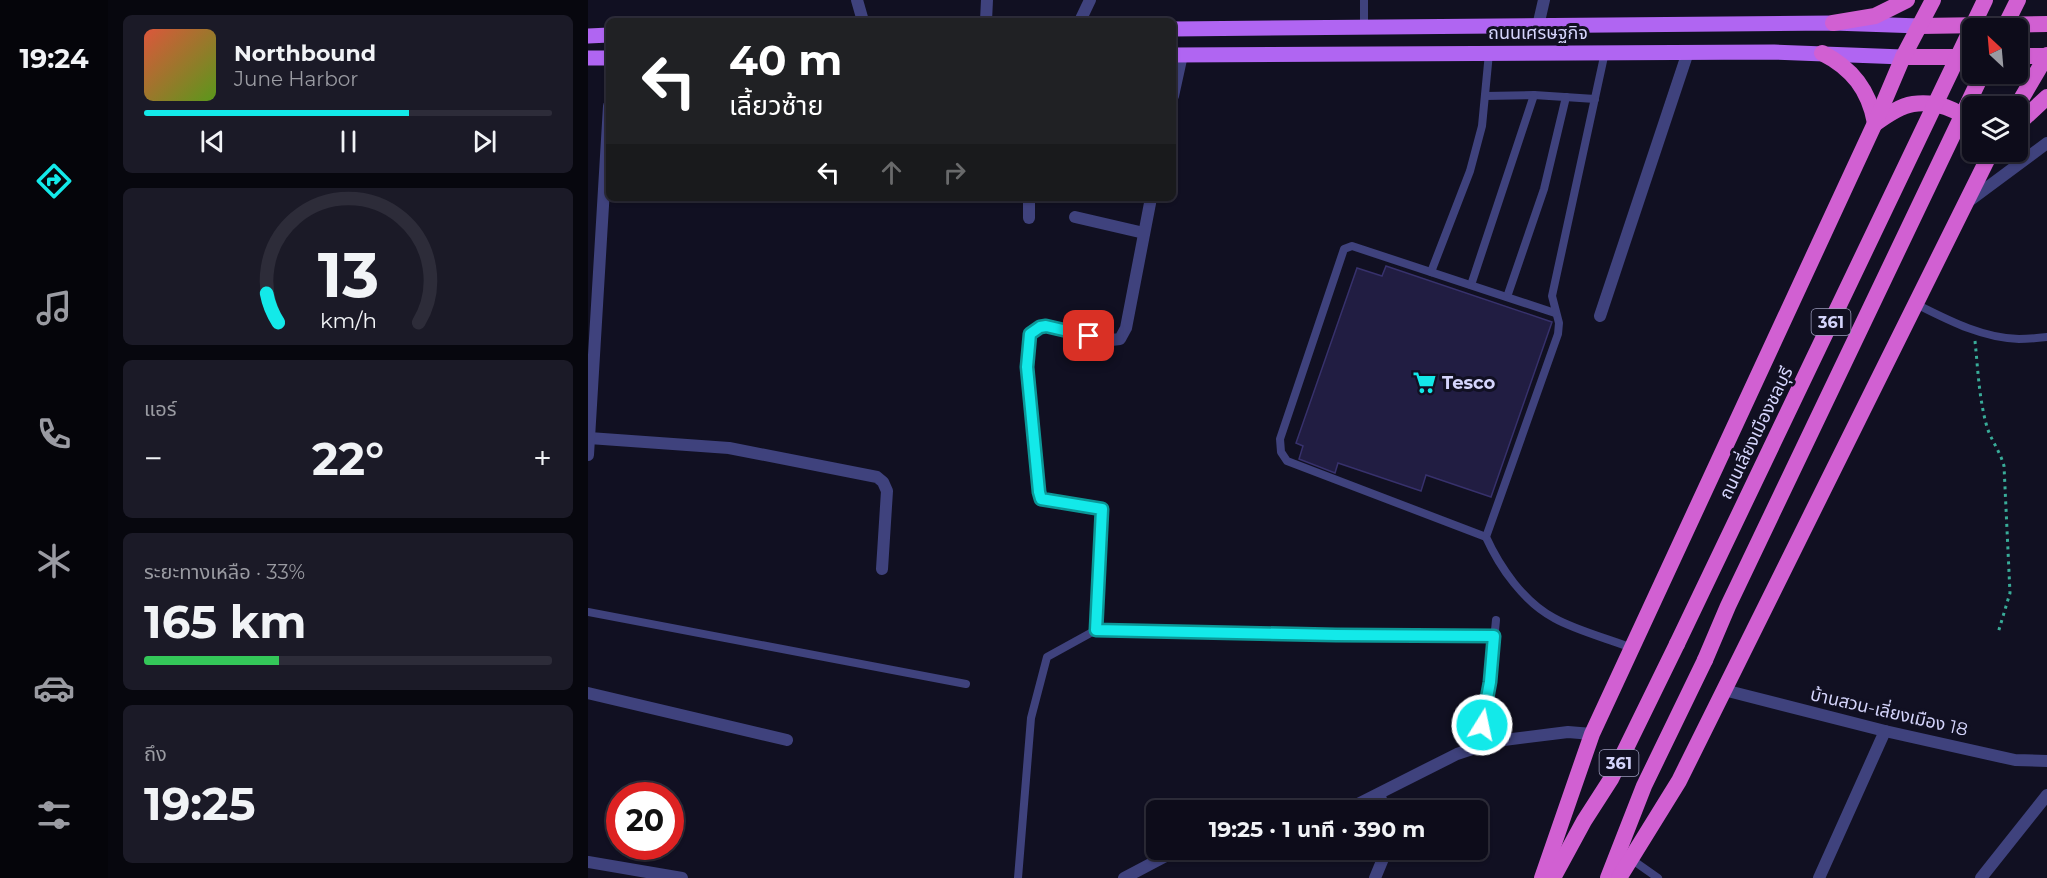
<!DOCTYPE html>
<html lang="th">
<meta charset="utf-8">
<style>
body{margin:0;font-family:Montserrat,"Noto Sans Thai",sans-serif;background:#1b1a27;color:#f1f3f6;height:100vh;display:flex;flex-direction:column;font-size:22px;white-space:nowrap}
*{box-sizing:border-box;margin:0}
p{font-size:20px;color:#9a9ba2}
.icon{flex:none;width:33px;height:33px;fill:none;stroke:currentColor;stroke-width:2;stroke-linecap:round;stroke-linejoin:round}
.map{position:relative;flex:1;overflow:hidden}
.drawer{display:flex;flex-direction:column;gap:15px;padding:15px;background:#07070e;width:480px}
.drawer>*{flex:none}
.top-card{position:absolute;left:18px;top:18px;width:570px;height:183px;border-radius:9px;box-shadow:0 2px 4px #0004,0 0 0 2px #2d2c39;background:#202124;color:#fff;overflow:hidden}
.needle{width:39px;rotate:334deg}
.tools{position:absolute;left:1374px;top:18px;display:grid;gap:12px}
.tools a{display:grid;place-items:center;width:66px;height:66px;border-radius:9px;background:#0d0c1a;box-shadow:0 2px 4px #0004,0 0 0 2px #2d2c39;font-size:30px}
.speed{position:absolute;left:18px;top:782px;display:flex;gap:12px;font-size:30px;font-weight:700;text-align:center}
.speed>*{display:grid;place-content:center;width:78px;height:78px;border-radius:50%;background:#0d0c1a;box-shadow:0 2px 4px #0004,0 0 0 2px #2d2c39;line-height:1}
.speed .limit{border:9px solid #d22;background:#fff;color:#111}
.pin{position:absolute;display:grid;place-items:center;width:51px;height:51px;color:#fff;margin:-26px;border-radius:12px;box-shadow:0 3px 9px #0006}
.me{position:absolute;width:66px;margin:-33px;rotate:10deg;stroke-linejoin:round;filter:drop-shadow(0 0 4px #0008)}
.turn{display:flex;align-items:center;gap:21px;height:126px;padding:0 24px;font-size:27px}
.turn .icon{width:78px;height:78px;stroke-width:2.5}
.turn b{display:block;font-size:42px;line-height:51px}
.lanes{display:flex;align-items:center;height:57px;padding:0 24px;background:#0003;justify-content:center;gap:30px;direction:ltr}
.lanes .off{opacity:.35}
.big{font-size:45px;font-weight:700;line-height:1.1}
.drawer .card{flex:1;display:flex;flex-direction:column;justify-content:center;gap:9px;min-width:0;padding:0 21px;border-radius:9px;background:#1b1a27}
.drawer .dial{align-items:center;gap:0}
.dial svg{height:156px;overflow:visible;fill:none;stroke:#2d2c39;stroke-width:7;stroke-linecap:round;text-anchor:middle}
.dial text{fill:#f1f3f6;stroke:none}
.song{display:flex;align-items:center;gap:18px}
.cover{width:72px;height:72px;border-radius:9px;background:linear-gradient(135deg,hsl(10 70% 55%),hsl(90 70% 35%))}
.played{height:6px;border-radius:3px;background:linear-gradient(90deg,#13e9e9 65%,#2d2c39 65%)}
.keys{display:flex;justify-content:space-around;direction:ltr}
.heat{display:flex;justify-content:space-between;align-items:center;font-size:33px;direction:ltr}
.charge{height:9px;border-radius:4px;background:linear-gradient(90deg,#34c759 33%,#2d2c39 0)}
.trip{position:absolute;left:558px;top:800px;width:342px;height:60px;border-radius:9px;background:#0d0c1a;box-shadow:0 2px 4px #0004,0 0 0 2px #2d2c39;font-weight:700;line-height:60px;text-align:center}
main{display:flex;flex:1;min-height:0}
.dock{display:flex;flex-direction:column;width:108px;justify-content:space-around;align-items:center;background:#05050a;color:#9a9ba2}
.dock .icon{width:42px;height:42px}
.dock .on{color:#13e9e9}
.dock b{font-size:27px;color:#f1f3f6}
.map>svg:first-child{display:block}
</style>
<main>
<nav class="dock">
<b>19:24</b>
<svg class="icon on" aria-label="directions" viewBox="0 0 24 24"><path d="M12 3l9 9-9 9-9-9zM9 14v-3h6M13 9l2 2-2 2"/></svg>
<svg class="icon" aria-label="music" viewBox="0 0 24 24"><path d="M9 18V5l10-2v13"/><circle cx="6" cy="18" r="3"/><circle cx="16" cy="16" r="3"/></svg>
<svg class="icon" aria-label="phone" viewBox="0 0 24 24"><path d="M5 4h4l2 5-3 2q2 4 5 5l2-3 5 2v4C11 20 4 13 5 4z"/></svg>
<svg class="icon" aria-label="climate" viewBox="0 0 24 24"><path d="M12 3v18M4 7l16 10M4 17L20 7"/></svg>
<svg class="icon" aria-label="car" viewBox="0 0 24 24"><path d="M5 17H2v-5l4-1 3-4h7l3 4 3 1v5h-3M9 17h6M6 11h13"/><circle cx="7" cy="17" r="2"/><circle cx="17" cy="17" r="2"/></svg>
<svg class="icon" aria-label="filters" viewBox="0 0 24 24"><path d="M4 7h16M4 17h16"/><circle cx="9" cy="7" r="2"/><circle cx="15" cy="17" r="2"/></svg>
</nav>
<section class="drawer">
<div class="card">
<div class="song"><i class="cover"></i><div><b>Northbound</b><p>June Harbor</p></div></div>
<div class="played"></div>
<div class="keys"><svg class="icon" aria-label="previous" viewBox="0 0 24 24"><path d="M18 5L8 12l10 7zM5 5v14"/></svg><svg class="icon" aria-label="pause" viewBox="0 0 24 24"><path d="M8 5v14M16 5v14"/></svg><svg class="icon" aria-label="next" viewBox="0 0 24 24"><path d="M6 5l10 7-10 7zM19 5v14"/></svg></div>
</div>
<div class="card dial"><svg viewBox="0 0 100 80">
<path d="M14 69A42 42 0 1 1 86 69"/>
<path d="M14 69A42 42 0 0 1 8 54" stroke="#13e9e9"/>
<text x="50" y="56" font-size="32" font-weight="700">13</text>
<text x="50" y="72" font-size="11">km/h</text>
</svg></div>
<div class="card"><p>แอร์</p>
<div class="heat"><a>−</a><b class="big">22°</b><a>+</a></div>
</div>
<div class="card"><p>ระยะทางเหลือ · 33%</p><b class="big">165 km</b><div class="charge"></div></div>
<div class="card"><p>ถึง</p><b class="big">19:25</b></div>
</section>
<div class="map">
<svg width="1459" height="878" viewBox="0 0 1459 878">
<rect width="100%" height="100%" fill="#111022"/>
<path fill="#211d42" stroke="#37316c" stroke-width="1.5" d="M798,266L964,322L903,497L838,475L833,491L750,463L747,473L711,459L715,446L708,443L769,268L794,276Z"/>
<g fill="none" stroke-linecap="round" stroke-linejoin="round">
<path stroke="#39ac99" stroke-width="3" stroke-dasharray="3 4.5" stroke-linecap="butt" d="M1387,341C1390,370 1391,399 1399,427C1403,440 1412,451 1416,466L1422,593L1410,633"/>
<g stroke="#3f427d" stroke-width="8">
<path d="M776,0V27"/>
<path d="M1017,52L964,296L971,323L970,334L898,537C912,568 936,602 966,618C987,630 1021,639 1044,648"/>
<path d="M897,96L946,95L1007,99"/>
<path d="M843,272L882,171L894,126L901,53"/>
<path d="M883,285L946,95"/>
<path d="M919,297L956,189L978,97"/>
<path d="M1328,304C1360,320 1394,338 1431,339C1440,339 1450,338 1459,337"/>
<path d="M898,537L699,461L693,452L692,439L756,249L764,246L967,313"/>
<path d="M0,612L378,684"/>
<path d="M890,746L902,682L908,620"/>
<path d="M1043,859L1070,878"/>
<path d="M430,878L443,718L459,657L508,630L748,635L906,636"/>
</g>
<g stroke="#3f427d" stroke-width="12">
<path d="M269,0L275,21"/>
<path d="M398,21L399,0"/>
<path d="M492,21L502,0"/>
<path d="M950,26L956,0"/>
<path d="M585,96L594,55"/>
<path d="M441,198V218"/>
<path d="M1381,201L1459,143"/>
<path d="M487,217L556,233"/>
<path d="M1012,316L1100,52"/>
<path d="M1,438L141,448L289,477L295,482L299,491L294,569"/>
<path d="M508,630L514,509L453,499L451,492L439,367L442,334L452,327L458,326L523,340L532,339L538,328L563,198"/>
<path d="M1136,690L1297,731L1427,760L1459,761"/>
<path d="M0,693L199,740"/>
<path d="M791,794L797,810"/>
<path d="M758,810L869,754L908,741L980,732L1004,734"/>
<path d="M0,862L94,878"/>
<path d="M536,878L591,849"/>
<path d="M787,878L799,849"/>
<path d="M1231,878L1297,731"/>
<path d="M1393,878L1459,795"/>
</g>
<path stroke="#3f427d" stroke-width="12" d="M0,455L21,106"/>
<g stroke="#b065f2" stroke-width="15">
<path d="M585,29L1245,23L1332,26"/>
<path d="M0,36L21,35"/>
<path d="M585,55L1186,52L1315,57"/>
<path d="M0,58H21"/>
</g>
<g stroke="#d160d2" stroke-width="16">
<path d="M1245,23L1287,16L1319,0"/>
<path d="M1332,26L1459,24"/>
<path d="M1234,53C1264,68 1281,90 1287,123"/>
<path d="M1430,56H1459"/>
<path d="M1315,57H1384"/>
<path d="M1429,106L1459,55"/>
<path d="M1288,123C1299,115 1312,106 1325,104C1346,101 1372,108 1384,126"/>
<path d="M1430,124L1459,97"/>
<path d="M954,878L1004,734L1287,123L1315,57L1345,0"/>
<path d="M965,878L996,821L1023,779L1089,644"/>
<path d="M1020,878L1056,786L1117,660"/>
<path d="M1031,878L1091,781L1403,152"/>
</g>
<g stroke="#d160d2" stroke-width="16">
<path d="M1416,28L1430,0"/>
<path d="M1089,644L1397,0"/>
<path d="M1117,660L1140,606L1394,74"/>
</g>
</g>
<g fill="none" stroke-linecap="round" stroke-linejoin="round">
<defs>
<path id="route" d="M501,336L458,326L452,327L442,334L439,367L451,492L453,499L514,509L508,630L748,635L906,636L902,682L894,725"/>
</defs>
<use href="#route" stroke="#0c9797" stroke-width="15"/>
<use href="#route" stroke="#13e9e9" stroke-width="10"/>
</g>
<defs>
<symbol id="supermarket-bare" viewBox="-9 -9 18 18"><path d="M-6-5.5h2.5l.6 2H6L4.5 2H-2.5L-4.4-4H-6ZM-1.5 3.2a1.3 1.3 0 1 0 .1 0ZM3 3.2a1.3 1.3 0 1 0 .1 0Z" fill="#13e9e9" stroke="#111022" stroke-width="2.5" paint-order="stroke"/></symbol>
</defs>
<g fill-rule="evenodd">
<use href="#supermarket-bare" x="820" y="366" width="33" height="33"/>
</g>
<g text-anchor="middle" stroke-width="6" stroke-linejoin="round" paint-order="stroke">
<g fill="#111022" stroke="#9a9abb" stroke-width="1.5">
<rect x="1223.5" y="309" width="39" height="26" rx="4.5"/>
<rect x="1011.5" y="750" width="39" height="26" rx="4.5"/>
</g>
<g font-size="16" font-weight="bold" fill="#d5d5fc">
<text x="1243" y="328">361</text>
<text x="1031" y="769">361</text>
</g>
<g font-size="18" fill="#d5d5fc" stroke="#111022">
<text x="950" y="39">ถนนเศรษฐกิจ</text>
<text transform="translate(1168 433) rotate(-64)" y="6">ถนนเลี่ยงเมืองชลบุรี</text>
<text transform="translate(1301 712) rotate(13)" y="6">บ้านสวน-เลี่ยงเมือง 18</text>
</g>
<g font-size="18" font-weight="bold" fill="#d5d5fc" stroke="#111022" text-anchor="start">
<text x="854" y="389">Tesco</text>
</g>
</g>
</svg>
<div class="tools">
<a><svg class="needle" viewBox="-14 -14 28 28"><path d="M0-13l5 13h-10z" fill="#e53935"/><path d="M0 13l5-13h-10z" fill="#9a9ba2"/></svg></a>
<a><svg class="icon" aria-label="layers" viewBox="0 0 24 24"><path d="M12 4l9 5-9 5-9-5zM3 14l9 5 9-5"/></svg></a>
</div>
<div class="speed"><div class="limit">20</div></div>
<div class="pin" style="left:501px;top:336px;background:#d93025"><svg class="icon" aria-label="arrive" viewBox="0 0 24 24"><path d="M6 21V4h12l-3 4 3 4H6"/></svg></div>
<svg class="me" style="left:894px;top:725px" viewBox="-20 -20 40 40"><circle r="17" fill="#13e9e9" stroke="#fff" stroke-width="3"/><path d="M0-11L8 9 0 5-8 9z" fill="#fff"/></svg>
<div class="trip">19:25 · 1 นาที · 390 m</div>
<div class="top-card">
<div class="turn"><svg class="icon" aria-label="left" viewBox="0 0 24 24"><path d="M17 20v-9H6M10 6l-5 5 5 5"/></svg><div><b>40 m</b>เลี้ยวซ้าย</div></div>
<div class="lanes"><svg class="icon" aria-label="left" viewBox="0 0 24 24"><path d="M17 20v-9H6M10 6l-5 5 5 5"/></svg><svg class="icon off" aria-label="ahead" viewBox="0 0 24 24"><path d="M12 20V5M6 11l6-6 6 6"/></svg><svg class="icon off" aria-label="right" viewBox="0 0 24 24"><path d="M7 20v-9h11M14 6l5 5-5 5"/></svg></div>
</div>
</div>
</main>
